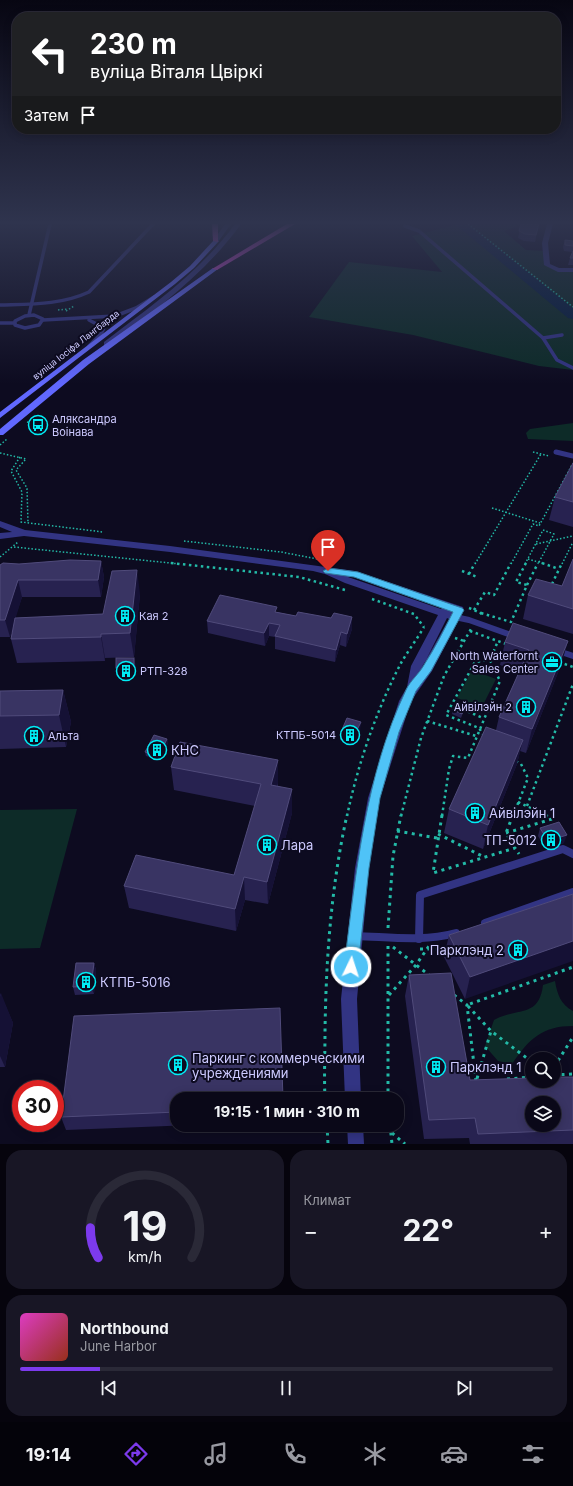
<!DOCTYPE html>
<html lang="ru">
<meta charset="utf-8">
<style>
body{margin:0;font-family:Inter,sans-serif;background:#181625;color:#f1f3f6;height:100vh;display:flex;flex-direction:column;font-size:15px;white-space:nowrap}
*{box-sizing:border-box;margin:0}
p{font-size:13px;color:#999aa2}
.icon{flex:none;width:22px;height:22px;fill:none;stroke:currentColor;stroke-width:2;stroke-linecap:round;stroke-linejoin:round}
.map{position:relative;height:1144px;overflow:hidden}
.side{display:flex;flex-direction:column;gap:6px;padding:6px;background:#06040d;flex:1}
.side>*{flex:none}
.guide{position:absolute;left:12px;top:12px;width:549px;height:122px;border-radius:16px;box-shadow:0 2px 10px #0003,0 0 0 1px #2a2937;background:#202124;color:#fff;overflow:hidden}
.tools{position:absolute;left:525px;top:1052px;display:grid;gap:8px}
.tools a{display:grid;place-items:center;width:36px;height:36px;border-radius:50%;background:#0a0818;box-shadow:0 2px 10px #0003,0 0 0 1px #2a2937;font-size:20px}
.speed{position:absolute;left:12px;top:1080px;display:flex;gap:8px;font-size:20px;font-weight:700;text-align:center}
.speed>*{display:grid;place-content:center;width:52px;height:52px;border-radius:50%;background:#0a0818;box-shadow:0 2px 10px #0003,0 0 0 1px #2a2937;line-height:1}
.speed .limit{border:6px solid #d22;background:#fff;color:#111}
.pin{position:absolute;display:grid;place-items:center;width:34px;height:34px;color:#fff;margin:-41px -17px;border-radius:50% 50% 50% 0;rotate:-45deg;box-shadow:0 0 4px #0007}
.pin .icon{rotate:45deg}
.me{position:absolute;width:44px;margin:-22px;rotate:4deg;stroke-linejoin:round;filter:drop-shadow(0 0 3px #0008)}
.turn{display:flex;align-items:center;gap:14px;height:84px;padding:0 12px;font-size:18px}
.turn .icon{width:52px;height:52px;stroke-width:2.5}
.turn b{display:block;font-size:28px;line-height:34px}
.then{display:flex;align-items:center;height:38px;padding:0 12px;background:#0003;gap:8px;font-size:15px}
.big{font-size:30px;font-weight:700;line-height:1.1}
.side .widget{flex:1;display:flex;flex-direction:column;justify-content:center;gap:6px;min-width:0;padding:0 14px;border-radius:16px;background:#181625}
.side .dial{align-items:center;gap:0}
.dial svg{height:104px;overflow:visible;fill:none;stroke:#2a2937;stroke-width:7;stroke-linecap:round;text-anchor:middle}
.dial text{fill:#f1f3f6;stroke:none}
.song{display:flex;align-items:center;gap:12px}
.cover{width:48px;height:48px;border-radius:6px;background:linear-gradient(135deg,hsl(310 70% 55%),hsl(10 70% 35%))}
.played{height:4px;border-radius:2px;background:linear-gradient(90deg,#7c3aed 15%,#2a2937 15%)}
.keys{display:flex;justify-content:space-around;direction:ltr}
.heat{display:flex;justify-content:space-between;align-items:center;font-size:22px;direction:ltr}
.side .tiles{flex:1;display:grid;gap:6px;grid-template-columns:1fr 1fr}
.widget:last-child{grid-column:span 2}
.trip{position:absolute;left:170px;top:1092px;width:234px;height:40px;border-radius:16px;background:#0a0818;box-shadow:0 2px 10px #0003,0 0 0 1px #2a2937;font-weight:700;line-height:40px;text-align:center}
.tabs{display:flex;height:64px;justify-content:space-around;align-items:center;background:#04030a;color:#999aa2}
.tabs .icon{width:28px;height:28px}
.tabs .on{color:#7c3aed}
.tabs b{font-size:18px;color:#f1f3f6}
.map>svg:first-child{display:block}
</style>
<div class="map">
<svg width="573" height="1144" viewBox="0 0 573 1144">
<rect width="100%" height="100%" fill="#0d0b20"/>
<g fill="#0d2b28">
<path d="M459,224H522L504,231L526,250L546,251L551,268L573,271V370L539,366L413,335L309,317L349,262L442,272L412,236Z"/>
<path d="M573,423V441L528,439L526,433L530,429Z"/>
<path d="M472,670L496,679L482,707L457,698Z"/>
<path d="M77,809L40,948L0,949V810Z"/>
<path d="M555,981C557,994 561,1005 573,1011V1026C542,1026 529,1039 512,1064L498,1061L485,1046L494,1020C516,1007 539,1019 543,985Z"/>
</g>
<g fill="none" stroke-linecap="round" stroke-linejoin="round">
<path fill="#051e3f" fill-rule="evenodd" d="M455,224H468L573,308V319L568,318Z"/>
<g stroke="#23baa7" stroke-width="1.5" stroke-dasharray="1.5 2" stroke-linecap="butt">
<path d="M468,224L573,307"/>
<path d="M58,310L68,309"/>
<path d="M66,311L74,306"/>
<path d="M27,422L38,425"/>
<path d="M0,445L7,439"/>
<path d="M533,452L549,456"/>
<path d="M0,453L26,459L16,470L27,488L28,523"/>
<path d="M20,457L11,471L22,492L21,522L103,532"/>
<path d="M492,508L540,523"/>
<path d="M184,541L281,552L333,562"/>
<path d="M536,544L573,536"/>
<path d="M14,547L180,564"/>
<path d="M0,557L18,542"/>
<path d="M528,559L545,564"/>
<path d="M475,564L541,454"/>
<path d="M511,564L533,524L539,526L573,463"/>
<path d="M525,564L543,530L554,534L538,564"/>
<path d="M562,564L573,542"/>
</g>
<g stroke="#23baa7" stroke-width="2.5" stroke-dasharray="2.5 3.5" stroke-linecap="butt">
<path d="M171,563L299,577L345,590"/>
<path d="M526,563L516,582L527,585"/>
<path d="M542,563L559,569"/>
<path d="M462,571L477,577"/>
<path d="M469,574L475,563"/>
<path d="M552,584L562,563"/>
<path d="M527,585L538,563"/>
<path d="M372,599L414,614L424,627"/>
<path d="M469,608L481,613L479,615"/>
<path d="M474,610L485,592L494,595L511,563"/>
<path d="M481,613L511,622L527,585"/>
<path d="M470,631L506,644"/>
<path d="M455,638L464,641"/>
<path d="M559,662L573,667"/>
<path d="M462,709L483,718"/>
<path d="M427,721L476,736"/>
<path d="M484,736L479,728L446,715L475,662L490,660"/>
<path d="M518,802L547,816"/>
<path d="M527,806L573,684"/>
<path d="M347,816C358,764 376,711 401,663C408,651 417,639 424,627"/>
<path d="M401,816L421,738L444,676L471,629"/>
<path d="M442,816L449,769L453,756L468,758L500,681L490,660L498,641"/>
<path d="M513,816L528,778L521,764L516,761"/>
</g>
<g stroke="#23baa7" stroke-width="3" stroke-dasharray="3 4.5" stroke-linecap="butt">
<path d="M442,815L433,873L515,848L519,854"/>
<path d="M513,815L506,833L515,848"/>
<path d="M545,815L551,818"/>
<path d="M397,831L437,838"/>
<path d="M506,833L552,819"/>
<path d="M438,834L484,857"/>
<path d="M388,928L393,856L401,815"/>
<path d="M388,946V1099"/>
<path d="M393,947L429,975"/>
<path d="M420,949H448"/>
<path d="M389,995L416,965L429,946"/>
<path d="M454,995L467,1005L476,1082L491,1031"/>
<path d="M532,1062L491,1031L467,1005L573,967"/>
<path d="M554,1067L573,1037"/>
<path d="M554,1075L573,1074"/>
<path d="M507,1079L532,1077"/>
<path d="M325,1099C324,1077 325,1054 325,1032C326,959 331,887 347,815"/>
<path d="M327,1125L328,1144"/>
<path d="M390,1125L392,1144"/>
<path d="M392,1133L405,1144"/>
</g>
<g stroke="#323483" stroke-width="3.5">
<path d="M405,226L419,231L543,338L557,360L573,368"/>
<path d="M0,305C31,304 61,305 89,292L153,224"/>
<path d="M29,315L50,224"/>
<path d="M34,315L43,319L39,325L25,328L15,325V321L25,316Z"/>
<path d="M43,320L115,316L136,308L154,297"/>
<path d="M89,320L104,328L101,334L89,346"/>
<path d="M0,323H15"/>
<path d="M543,338L562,335"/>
</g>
<path stroke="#323483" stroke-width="5" d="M556,452L573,456"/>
<g stroke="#323483" stroke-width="6">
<path d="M455,617L469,620L514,636"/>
<path d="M558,651L573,656"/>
</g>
<g stroke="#323483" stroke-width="8">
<path d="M485,923L573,892"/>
<path d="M356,936C390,937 423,942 456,933"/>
<path d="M419,939L420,895L563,849L573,854"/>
</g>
<g fill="#323483" fill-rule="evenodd">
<path d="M225,224H231L218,242H214L213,241Z"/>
<path d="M235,224H241C205,274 157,308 110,346H104V342C151,306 199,273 235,224Z"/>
<path d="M547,224H553L548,243L550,264L559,268H573V272H558L544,265L542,243Z"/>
<path d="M0,521L25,530L170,546L355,571L463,607L464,610L432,671L411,701L380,798L369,868L357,999L361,1099H345L341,999L355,868L368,798L399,701L407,687L411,666L438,615L345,583L325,574L313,571L170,552L24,536L0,539V533L12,532L0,527ZM348,577H354L442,608L441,609ZM447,618L449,619L422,667L423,666Z"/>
<path d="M347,1125H363L364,1144H348Z"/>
</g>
<g fill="#6168ff" fill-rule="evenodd">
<path d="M214,240L219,241L194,268L175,284L0,418V412L171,282L190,266Z"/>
<path d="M213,268L218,269L89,364L3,435H0V429L83,360Z"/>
</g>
<g fill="#d84bd5" fill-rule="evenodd">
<path d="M212,224H218V242L213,241Z"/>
<path d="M287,224H295L217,270L212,269Z"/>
</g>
</g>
<g fill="#272250">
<path d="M521,224H539L535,242L524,241L518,238Z"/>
<path d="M565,240L573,241V265H568L570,258L572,252L564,251L563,247Z"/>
<path d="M573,463V527L549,520L555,497Z"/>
<path d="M573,559V634L523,619L528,595L562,586Z"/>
<path d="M101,561L104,577L101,597H22L15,618L103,614L140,594L134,657L105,658V661L17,663L11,639L15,620L10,637H0V565Z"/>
<path d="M277,612L296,616L331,618L352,617V629L346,647L340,645L335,662L275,649V637L269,636L265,646L208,633L207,621Z"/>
<path d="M568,641L561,665L526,753L520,751L517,764L483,849L444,833L449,809L496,730L499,717L519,672L500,665L505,642Z"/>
<path d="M136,666L135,676L117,677L116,668Z"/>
<path d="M63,690L71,722L66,747L0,749V691Z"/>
<path d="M453,710L463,713L461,718L452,714Z"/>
<path d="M360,731L354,744L340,740L341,732Z"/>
<path d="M167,739L168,743L160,760L146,756L145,752Z"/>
<path d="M278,760V787L292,813L268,904L245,900L236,931L129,908L124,886L234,875L255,806L174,790L171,767Z"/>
<path d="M540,828L564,843L546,849L538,836Z"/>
<path d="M573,894L465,999L444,957L449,935Z"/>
<path d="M94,963L96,970L94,994L75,995L73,987Z"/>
<path d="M409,975L470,1080L573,1077V1144H470L469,1138L424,1139L405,996Z"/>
<path d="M0,993L13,1023L5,1067H0Z"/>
<path d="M177,1099V1125H193L66,1130L61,1117Z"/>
</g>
<g fill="#151135">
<path d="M101,561L104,577L101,597L98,580Z"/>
<path d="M137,570L140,594L134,657L130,633Z"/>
<path d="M18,580L22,597L10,637L5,620Z"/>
<path d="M352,617V629L346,647L347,634Z"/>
<path d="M269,623V636L265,646L264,633Z"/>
<path d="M341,632L340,645L335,662L336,650Z"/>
<path d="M101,634L105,658V661L101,637Z"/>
<path d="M568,641L561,665L526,753L532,729Z"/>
<path d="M134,658L136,666L135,676L134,668Z"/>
<path d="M63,690L71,722L66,747L59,715Z"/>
<path d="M361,722L360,731L354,744V736Z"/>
<path d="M167,739L168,743L160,760L159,756Z"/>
<path d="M523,740L517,764L483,849L488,825Z"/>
<path d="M278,760V783L271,809V785Z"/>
<path d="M292,789V813L268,904L267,882Z"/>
<path d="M567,835L564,843L546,849L548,841Z"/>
<path d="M244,877L245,900L236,931L235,909Z"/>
<path d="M573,941V961L465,999L470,977Z"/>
<path d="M94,963L96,970L94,994L91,986Z"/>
<path d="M1,993L13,1023L5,1067L0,1056V997Z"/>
</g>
<g fill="#393463" stroke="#504b7b" fill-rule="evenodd">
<path d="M521,224H539L536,235L525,234L519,231Z"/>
<path d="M565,240L573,241V246L565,245Z"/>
<path d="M573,251V258H570Z"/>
<path d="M573,463V502L555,497Z"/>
<path d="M573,559V609L528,595L536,579L562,586Z"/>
<path d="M70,560L101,561L98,580H18L5,620H0V565L3,563L19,564Z"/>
<path d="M137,570L130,633L101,634V637L11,639L15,618L103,614L112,571Z"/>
<path d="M220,595L277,607L275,612L296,616L298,612L331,618L334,613L352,617L347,634L341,632L336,650L275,636L280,625L269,623L264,633L207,621Z"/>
<path d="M513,623L568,641L532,729L499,717L529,650L505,642Z"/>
<rect x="116" y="658" width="18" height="10"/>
<path d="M63,690L59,715L0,716V691Z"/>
<path d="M455,706L464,709L462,714L453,710Z"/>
<path d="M347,718L361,722L354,736L341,732Z"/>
<path d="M486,727L523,740L488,825L449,809Z"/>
<path d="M154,735L167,739L159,756L145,752Z"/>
<path d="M180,742L278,760L271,785L292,789L267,882L244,877L235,909L124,886L136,855L234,875L261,784L171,767Z"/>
<path d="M559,822L567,835L548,841L540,828Z"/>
<path d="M573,894V941L470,977L449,935Z"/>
<path d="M76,963H94L91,986L73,987Z"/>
<path d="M451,973L470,1080L532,1078V1081H554V1077H573V1130L478,1134L475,1118L429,1120L409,975ZM532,1103H554V1125H532Z"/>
<path d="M280,1008L283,1099H177V1112L61,1117L74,1016Z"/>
</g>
<linearGradient id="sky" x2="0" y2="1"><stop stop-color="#070612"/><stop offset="0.58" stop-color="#2f344e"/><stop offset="1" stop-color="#2f344e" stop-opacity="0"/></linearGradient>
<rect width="573" height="384" fill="url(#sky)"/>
<path fill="#4fc3f7" stroke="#337fa1" d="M328,568L358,572L462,608L464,610L431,671L416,691L399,732L380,798L369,868L358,967L356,972L351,974L346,972L344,967C356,873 365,776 406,690C410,681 419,674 424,665C435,648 444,630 453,612L354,577L325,573L323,571Z"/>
<defs>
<symbol id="bus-ring" viewBox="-11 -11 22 22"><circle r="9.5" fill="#0d0b20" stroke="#00edf5" stroke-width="1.5"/><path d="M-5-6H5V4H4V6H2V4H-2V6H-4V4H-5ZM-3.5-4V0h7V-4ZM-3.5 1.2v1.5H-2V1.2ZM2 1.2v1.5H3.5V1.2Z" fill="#00edf5"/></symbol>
<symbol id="building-ring" viewBox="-11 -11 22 22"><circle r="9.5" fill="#0d0b20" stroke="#00edf5" stroke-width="1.5"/><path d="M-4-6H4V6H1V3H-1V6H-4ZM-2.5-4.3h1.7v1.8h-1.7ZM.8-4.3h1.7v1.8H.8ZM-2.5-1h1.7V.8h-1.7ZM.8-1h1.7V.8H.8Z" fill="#00edf5"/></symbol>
<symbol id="office-ring" viewBox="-11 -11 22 22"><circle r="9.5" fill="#0d0b20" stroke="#00edf5" stroke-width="1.5"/><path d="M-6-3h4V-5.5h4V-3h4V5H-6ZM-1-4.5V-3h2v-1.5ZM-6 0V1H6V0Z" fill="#00edf5"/></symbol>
</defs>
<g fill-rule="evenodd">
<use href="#bus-ring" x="27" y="414" width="22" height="22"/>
<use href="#building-ring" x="114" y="605" width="22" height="22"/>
<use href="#office-ring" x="541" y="651" width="22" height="22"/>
<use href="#building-ring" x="115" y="660" width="22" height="22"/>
<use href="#building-ring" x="515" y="696" width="22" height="22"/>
<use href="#building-ring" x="339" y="724" width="22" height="22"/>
<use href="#building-ring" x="23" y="725" width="22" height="22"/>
<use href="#building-ring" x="146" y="739" width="22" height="22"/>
<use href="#building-ring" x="464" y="802" width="22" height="22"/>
<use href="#building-ring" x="540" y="829" width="22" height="22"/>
<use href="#building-ring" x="256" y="834" width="22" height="22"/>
<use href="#building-ring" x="507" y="939" width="22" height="22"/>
<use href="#building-ring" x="75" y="971" width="22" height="22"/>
<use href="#building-ring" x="167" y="1054" width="22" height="22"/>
<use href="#building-ring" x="425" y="1056" width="22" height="22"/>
</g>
<g text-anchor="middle" stroke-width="4" stroke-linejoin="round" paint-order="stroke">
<g font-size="9" fill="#cdcaff" stroke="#0d0b20">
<text transform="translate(76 345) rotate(-38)" y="3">вуліца Іосіфа Лангбарда</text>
</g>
<g font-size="11" fill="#cdcaff" stroke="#0d0b20" text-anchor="start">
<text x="52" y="423">Аляксандра<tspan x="52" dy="13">Воінава</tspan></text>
<text x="139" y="620">Кая 2</text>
<text x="538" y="660" text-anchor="end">North Waterfornt<tspan x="538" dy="13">Sales Center</tspan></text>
<text x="140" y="675">РТП-328</text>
<text x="512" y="711" text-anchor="end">Айвілэйн 2</text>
<text x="336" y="739" text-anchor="end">КТПБ-5014</text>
<text x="48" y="740">Альта</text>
</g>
<g font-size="13" fill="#cdcaff" stroke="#0d0b20" text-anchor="start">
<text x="171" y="755">КНС</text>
<text x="489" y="818">Айвілэйн 1</text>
<text x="537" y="845" text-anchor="end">ТП-5012</text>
<text x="281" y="850">Лара</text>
<text x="504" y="955" text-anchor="end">Парклэнд 2</text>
<text x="100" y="987">КТПБ-5016</text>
<text x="192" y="1063">Паркинг с коммерческими<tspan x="192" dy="15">учреждениями</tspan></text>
<text x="450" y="1072">Парклэнд 1</text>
</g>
</g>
</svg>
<div class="tools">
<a><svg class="icon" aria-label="search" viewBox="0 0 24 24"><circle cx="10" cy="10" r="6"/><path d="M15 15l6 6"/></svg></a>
<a><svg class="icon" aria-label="layers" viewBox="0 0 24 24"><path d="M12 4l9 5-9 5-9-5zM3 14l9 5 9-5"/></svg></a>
</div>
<div class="speed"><div class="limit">30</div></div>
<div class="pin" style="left:328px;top:571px;background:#d93025"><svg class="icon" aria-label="arrive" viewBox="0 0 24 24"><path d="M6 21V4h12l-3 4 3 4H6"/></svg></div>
<svg class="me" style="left:351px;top:967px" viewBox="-20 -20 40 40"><circle r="17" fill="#4fc3f7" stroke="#fff" stroke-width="3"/><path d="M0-11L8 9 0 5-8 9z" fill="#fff"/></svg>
<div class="trip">19:15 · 1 мин · 310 m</div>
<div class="guide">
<div class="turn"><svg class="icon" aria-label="left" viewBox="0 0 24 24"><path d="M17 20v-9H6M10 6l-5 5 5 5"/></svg><div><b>230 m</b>вуліца Віталя Цвіркі</div></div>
<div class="then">Затем<svg class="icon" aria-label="arrive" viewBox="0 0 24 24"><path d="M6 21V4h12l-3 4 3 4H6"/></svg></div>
</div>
</div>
<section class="side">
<div class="tiles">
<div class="widget dial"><svg viewBox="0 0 100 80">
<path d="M14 69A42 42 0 1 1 86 69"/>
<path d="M14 69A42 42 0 0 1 8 46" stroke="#7c3aed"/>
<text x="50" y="56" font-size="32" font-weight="700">19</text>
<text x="50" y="72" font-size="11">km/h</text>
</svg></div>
<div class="widget"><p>Климат</p>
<div class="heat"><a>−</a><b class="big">22°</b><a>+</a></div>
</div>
<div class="widget">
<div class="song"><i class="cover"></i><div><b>Northbound</b><p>June Harbor</p></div></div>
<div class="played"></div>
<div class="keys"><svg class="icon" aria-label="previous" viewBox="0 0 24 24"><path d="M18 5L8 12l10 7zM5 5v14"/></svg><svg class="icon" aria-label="pause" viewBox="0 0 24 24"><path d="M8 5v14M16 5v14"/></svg><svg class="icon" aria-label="next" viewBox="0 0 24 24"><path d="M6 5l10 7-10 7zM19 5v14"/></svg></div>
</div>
</div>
</section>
<nav class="tabs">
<b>19:14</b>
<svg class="icon on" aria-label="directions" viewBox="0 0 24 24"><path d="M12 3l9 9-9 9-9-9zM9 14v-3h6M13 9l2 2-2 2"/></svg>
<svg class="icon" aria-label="music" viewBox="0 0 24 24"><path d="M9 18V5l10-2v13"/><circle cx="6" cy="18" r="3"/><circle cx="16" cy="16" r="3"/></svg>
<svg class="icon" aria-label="phone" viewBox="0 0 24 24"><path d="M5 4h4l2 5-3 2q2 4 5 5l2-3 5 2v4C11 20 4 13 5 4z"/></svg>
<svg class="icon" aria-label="climate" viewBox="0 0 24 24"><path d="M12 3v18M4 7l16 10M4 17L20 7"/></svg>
<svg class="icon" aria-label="car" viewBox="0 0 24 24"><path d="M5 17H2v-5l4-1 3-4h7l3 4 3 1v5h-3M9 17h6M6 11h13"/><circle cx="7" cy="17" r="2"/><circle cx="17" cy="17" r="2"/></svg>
<svg class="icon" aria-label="filters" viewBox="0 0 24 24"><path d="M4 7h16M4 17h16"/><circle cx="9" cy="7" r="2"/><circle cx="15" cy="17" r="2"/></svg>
</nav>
